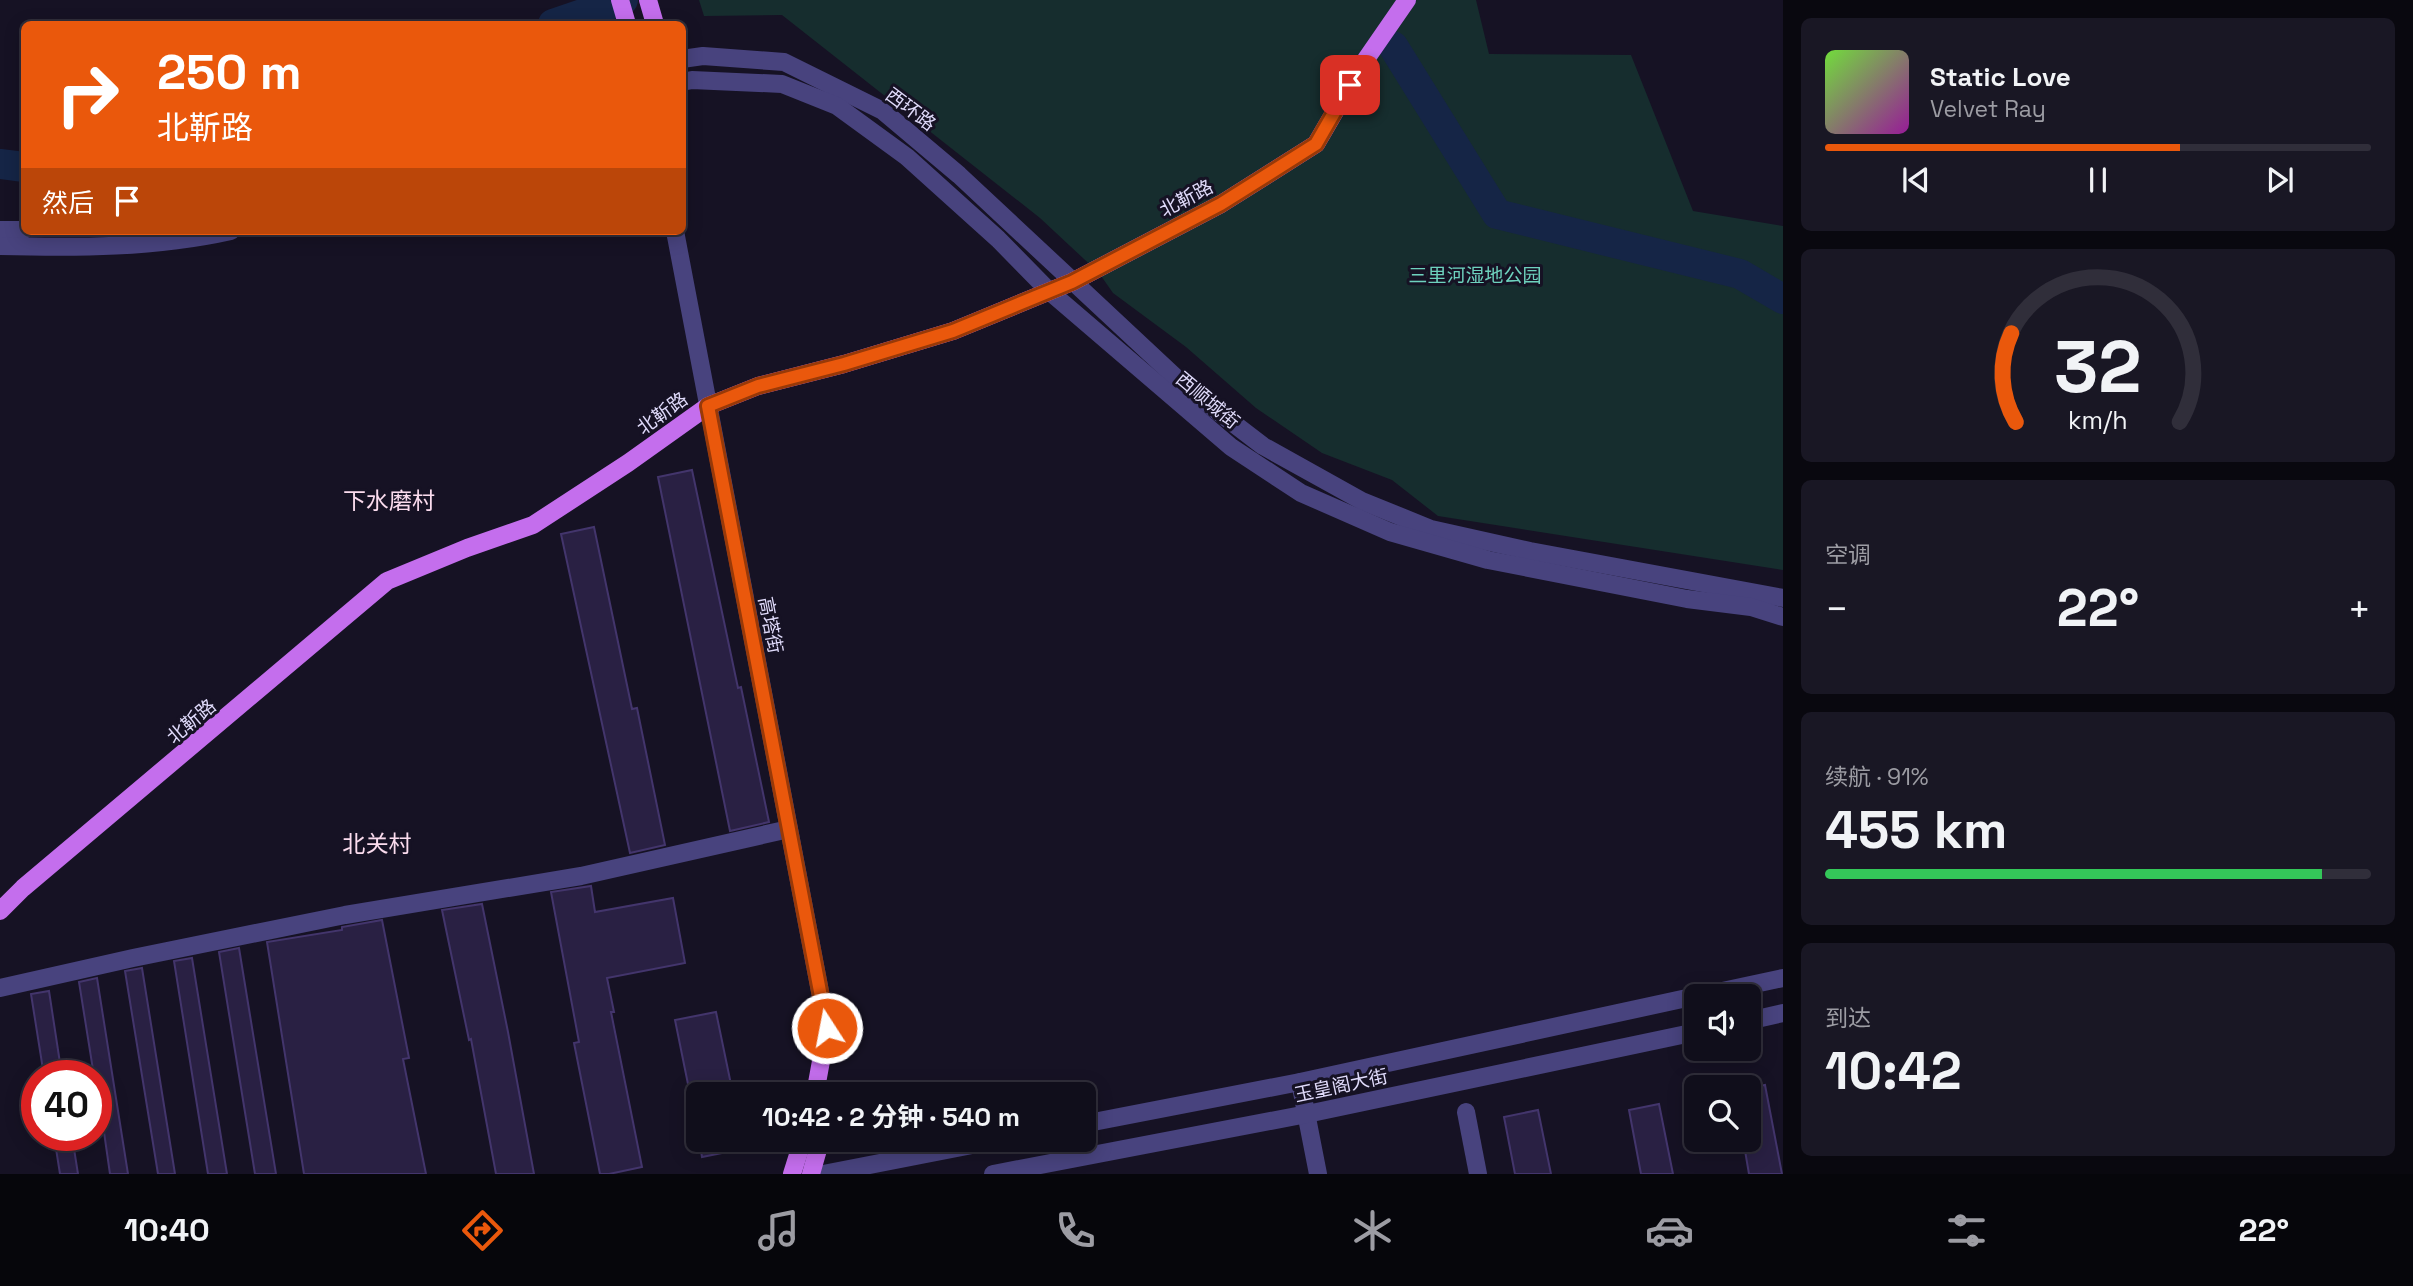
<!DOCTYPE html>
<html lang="zh">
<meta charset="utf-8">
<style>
body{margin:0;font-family:"Space Grotesk","Noto Sans SC",sans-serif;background:#191724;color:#f1f3f6;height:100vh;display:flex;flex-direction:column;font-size:26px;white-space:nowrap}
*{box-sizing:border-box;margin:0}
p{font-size:23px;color:#9c9ca3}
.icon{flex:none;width:38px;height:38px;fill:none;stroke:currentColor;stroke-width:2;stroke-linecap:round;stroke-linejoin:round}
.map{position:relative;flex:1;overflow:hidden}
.details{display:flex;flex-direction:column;gap:18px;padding:18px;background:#09080f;width:630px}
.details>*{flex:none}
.top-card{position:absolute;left:21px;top:21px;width:665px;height:214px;border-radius:10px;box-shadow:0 4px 18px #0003,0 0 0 2px #302e3a;background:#ea580c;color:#fff;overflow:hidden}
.tools{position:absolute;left:1684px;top:984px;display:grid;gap:14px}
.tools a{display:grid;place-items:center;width:77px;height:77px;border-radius:10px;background:#100e1b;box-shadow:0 4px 18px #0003,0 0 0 2px #302e3a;font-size:35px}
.speed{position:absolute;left:21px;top:1060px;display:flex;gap:14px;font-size:35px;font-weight:700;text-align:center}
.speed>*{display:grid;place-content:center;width:91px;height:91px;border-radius:50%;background:#100e1b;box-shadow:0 4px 18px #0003,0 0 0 2px #302e3a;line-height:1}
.speed .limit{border:10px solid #d22;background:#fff;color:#111}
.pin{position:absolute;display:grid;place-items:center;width:60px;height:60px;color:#fff;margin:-30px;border-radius:14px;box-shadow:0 4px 10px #0006}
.me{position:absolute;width:77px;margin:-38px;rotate:349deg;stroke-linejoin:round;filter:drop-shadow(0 0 5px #0008)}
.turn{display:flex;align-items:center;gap:24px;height:147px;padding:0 21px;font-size:32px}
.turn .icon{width:91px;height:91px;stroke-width:2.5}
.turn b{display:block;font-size:49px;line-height:60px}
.then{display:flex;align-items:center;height:66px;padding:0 21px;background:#0003;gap:14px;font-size:26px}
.big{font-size:52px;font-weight:700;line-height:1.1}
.details .card{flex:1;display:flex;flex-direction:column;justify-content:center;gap:10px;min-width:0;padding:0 24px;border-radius:10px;background:#191724}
.details .dial{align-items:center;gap:0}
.dial svg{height:182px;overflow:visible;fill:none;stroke:#302e3a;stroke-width:7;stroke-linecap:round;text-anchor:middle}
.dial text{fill:#f1f3f6;stroke:none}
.song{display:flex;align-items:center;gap:21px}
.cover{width:84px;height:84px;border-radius:10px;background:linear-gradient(135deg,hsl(100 70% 55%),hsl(300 70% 35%))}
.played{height:7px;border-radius:4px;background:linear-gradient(90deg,#ea580c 65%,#302e3a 65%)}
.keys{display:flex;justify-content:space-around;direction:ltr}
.heat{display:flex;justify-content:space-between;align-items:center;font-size:38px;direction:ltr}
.charge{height:10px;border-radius:5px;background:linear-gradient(90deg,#34c759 91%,#302e3a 0)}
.trip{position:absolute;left:686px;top:1082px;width:410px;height:70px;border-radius:10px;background:#100e1b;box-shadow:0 4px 18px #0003,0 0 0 2px #302e3a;font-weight:700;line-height:70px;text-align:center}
.dock{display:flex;height:112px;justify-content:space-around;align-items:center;background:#06060b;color:#9c9ca3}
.dock .icon{width:49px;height:49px}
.dock .selected{color:#ea580c}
.dock b{font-size:32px;color:#f1f3f6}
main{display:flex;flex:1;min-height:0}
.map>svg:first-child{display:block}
</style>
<main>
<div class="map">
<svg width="1783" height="1174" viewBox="0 0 1783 1174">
<rect width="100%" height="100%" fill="#161224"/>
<path fill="#162d2e" d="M699,0H1476L1489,54L1631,55L1693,211L1783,226V570L1438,516L1392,480L1322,453L1256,408L1186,347L1113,293L1099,273L1040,218L782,15L704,16Z"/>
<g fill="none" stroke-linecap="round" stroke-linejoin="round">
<g stroke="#152546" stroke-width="30">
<path d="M553,24L623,0"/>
<path d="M1393,46L1497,214L1740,274L1783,299"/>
<path d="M0,164L24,167"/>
</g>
</g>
<g fill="#292043" stroke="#43356c" stroke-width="2">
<path d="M692,470L738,688L741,687L769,822L730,831L658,477Z"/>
<path d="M594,527L632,709L637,708L665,845L630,853L561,534Z"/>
<path d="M591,886L595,912L673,898L685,963L607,978L614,1012H611L642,1167L609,1174H600L574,1043L579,1042L551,892Z"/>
<path d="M482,904L508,1032L534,1174H496L471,1039L469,1040L442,910Z"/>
<path d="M382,920L409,1058L403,1059L426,1174H304L267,942L342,930V927Z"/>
<path d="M239,948L276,1174H255L219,952Z"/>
<path d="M192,958L227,1174H208L174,961Z"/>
<path d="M142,968L175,1174H158L125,971Z"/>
<path d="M97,978L128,1174H110L96,1076H94L79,982Z"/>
<path d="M49,991L62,1076H44L31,994Z"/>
<path d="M716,1012L733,1094H690L675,1020Z"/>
<path d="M1765,1085L1782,1174H1749L1743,1139H1748V1088Z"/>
<path d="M1659,1104L1673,1174H1641L1629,1110Z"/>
<path d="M1538,1110L1551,1174H1515L1504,1117Z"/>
<path d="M54,1136H72L78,1174H60Z"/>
<path d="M699,1139H757V1146L702,1157Z"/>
</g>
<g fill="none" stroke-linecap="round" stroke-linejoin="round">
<g stroke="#48437e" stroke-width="18">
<path d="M682,59L703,56L784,62L883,111L959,175L1186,387L1263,446L1362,501L1431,529L1530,551L1783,598"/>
<path d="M682,82L692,80L782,84L837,106L907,157L998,239L1049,291L1231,447L1301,493L1390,532L1488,560L1687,599L1751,607L1783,617"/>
<path d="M0,230H24"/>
<path d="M675,231L827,1028"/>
<path d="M0,246C77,248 155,248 231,231"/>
<path d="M0,988L133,958L345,915L581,876L789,829"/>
<path d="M1699,996L1783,978"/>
<path d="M1748,1021L1783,1013"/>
<path d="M1300,1082L1318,1174"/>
<path d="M1466,1112L1478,1174"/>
<path d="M1083,1124L1300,1082L1696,996"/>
<path d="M823,1174L1003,1139"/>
<path d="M993,1174L1307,1114L1696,1032"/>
</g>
<g stroke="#c46eed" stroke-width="18">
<path d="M620,0L627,24"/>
<path d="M648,0L655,24"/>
<path d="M0,911L23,888L387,581L467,548L533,525L628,463L708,406L758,386L844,364L953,331L1072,282L1221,204L1316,144L1362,65L1407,0"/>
<path d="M815,1094L827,1028"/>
<path d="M792,1174L803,1139"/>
<path d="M811,1174L821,1139"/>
</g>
</g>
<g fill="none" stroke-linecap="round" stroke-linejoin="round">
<defs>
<path id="route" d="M827,1028L708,406L758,386L844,364L953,331L1072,282L1221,204L1316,144L1350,85"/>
</defs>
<use href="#route" stroke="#983908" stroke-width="18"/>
<use href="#route" stroke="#ea580c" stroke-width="12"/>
</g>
<g text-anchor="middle" stroke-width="6" stroke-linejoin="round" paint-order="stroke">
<g font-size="19" fill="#dfdafa" stroke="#161224">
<text transform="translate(911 109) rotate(37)" y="7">西环路</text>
<text transform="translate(1186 198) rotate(-28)" y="7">北靳路</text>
<text transform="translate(1208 400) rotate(40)" y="7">西顺城街</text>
<text transform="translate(662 413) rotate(-36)" y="7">北靳路</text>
<text transform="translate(771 625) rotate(79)" y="7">高塔街</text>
<text transform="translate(191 721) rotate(-40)" y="7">北靳路</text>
<text transform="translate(1341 1085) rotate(-12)" y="7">玉皇阁大街</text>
</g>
<g font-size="19" fill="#6ed2be" stroke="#161224">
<text x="1475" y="282">三里河湿地公园</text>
</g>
<g font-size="23" fill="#fbdcee" stroke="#161224">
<text x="389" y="509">下水磨村</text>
<text x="377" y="852">北关村</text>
</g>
</g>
</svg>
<div class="tools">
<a><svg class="icon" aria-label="sound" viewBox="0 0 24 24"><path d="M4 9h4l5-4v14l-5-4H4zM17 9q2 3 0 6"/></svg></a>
<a><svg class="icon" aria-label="search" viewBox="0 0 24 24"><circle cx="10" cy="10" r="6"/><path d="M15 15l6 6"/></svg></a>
</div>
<div class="speed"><div class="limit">40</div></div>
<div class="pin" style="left:1350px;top:85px;background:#d93025"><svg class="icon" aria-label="arrive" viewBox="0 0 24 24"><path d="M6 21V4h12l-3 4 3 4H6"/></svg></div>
<svg class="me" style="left:827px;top:1028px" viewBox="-20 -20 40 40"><circle r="17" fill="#ea580c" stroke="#fff" stroke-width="3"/><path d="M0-11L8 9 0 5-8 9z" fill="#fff"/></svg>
<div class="trip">10:42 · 2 分钟 · 540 m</div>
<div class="top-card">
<div class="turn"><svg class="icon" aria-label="right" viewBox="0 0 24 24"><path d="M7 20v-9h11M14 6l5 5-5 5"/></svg><div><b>250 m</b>北靳路</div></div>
<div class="then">然后<svg class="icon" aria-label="arrive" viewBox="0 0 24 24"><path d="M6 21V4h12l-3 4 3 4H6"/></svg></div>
</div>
</div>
<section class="details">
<div class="card">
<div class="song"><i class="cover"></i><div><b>Static Love</b><p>Velvet Ray</p></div></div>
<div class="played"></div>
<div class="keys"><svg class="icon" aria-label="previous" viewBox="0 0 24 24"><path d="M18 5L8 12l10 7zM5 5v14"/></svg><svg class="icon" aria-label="pause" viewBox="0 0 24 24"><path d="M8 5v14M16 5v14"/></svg><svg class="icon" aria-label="next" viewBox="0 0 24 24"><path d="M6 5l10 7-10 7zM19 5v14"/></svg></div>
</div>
<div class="card dial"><svg viewBox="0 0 100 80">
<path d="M14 69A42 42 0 1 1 86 69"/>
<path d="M14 69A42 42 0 0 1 12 30" stroke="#ea580c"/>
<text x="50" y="56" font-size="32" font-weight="700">32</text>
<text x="50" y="72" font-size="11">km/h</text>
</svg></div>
<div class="card"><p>空调</p>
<div class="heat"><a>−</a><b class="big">22°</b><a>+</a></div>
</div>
<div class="card"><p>续航 · 91%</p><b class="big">455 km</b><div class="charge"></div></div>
<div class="card"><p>到达</p><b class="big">10:42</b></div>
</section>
</main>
<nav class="dock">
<b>10:40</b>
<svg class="icon selected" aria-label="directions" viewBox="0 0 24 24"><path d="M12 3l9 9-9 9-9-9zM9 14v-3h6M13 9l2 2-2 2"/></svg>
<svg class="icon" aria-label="music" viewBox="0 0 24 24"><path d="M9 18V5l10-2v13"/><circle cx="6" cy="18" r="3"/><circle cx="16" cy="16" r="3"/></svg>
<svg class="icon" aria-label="phone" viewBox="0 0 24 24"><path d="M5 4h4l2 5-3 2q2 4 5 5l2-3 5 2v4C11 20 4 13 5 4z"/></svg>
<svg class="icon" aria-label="climate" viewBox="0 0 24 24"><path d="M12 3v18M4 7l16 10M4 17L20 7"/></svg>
<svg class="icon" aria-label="car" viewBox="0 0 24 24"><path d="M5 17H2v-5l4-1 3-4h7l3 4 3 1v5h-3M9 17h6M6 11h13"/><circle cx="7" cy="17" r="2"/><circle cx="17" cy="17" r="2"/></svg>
<svg class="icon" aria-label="filters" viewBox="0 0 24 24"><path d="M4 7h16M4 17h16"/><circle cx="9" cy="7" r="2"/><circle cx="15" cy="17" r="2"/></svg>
<b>22°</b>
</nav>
